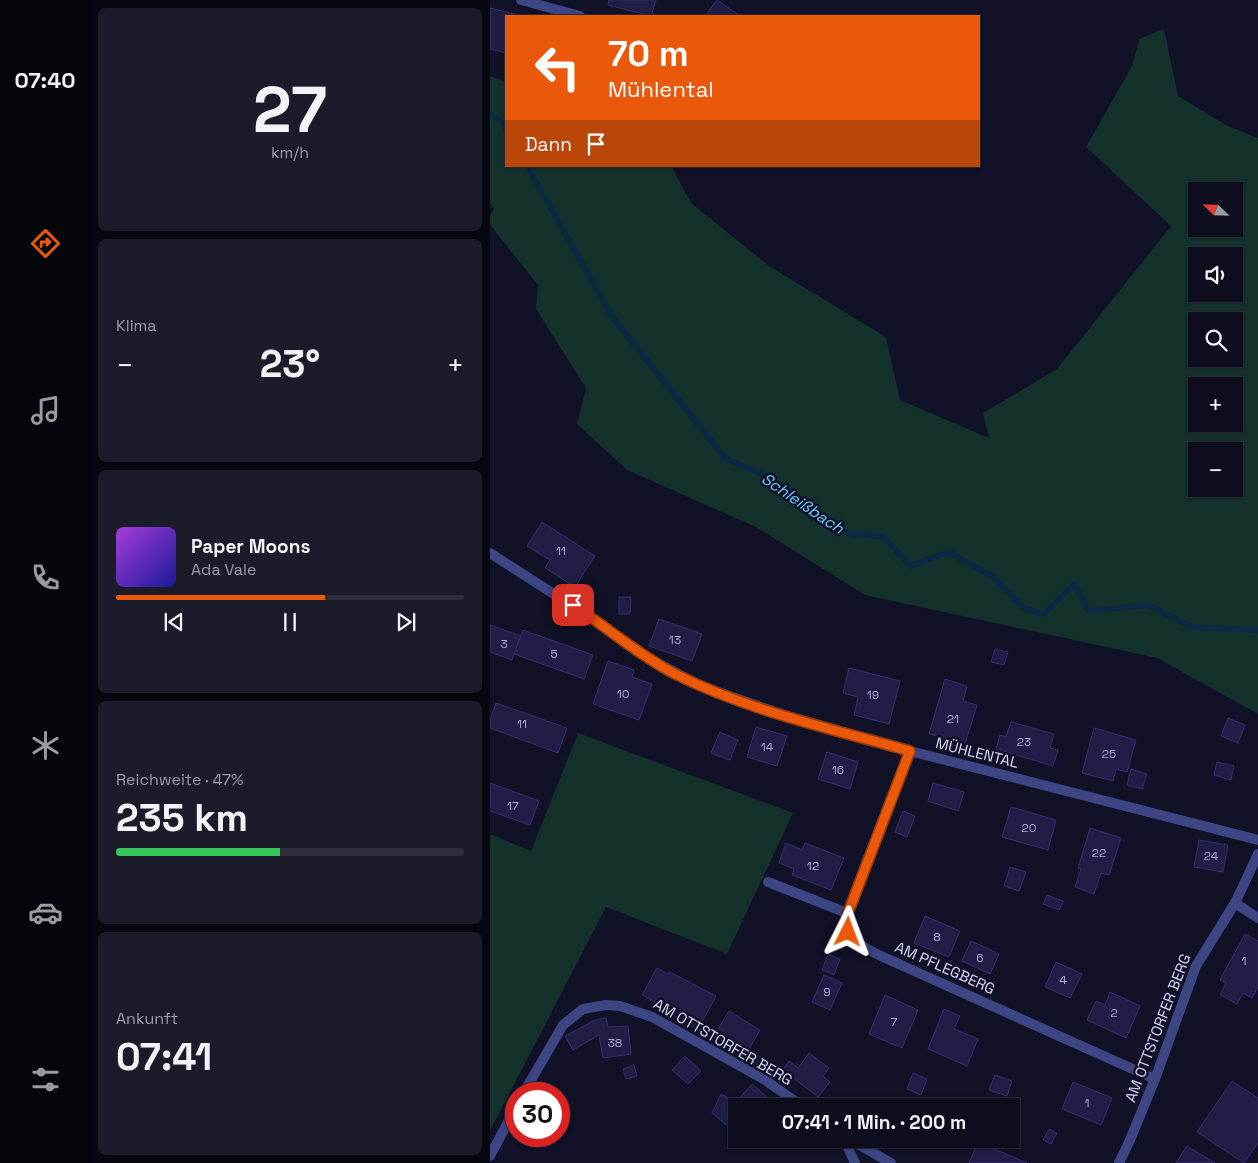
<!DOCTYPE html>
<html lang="de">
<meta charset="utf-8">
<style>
body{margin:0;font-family:"Space Grotesk",sans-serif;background:#1b1b2a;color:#f1f3f6;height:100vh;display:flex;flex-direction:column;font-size:19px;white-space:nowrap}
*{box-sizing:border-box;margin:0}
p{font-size:16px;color:#9a9ca4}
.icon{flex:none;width:28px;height:28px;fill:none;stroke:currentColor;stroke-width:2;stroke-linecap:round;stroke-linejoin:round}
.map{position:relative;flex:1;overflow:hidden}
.details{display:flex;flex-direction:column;gap:8px;padding:8px;background:#070710;width:400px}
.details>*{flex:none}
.top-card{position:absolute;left:15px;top:15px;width:475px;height:152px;border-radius:0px;box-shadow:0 1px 4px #0004,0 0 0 1px #2d2d3b;background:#ea580c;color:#fff;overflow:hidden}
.needle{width:32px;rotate:293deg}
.fabs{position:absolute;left:698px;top:182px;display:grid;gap:10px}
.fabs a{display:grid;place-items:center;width:55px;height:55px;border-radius:0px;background:#0d0d1d;box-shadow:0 1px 4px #0004,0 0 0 1px #2d2d3b;font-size:25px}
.speed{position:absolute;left:15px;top:1082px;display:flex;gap:10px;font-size:25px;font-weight:700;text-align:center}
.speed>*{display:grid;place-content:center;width:65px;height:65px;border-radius:50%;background:#0d0d1d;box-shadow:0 1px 4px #0004,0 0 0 1px #2d2d3b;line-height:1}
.speed .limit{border:8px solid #d22;background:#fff;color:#111}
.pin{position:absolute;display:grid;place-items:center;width:42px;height:42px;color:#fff;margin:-21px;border-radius:10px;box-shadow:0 2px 8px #0006}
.me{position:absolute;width:55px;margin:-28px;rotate:3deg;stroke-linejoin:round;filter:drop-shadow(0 0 4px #0008)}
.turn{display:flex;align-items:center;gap:18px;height:105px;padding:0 20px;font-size:22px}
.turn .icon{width:65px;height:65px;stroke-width:2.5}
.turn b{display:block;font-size:35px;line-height:42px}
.then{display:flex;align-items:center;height:48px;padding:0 20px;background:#0003;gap:10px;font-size:19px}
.big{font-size:38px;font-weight:700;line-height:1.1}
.details .widget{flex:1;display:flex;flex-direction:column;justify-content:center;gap:8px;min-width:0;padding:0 18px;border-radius:8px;background:#1b1b2a}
.details .dial{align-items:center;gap:0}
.dial b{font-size:65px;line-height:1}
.song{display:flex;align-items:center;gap:15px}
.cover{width:60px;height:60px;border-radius:8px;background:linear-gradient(135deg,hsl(280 70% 55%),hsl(240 70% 35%))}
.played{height:5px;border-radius:2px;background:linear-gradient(90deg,#ea580c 60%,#2d2d3b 60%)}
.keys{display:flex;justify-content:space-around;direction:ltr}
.heat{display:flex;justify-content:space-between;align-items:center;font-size:28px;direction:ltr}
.charge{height:8px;border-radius:4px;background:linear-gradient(90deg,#34c759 47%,#2d2d3b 0)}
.trip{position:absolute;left:238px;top:1098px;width:292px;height:50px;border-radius:0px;background:#0d0d1d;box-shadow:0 1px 4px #0004,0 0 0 1px #2d2d3b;font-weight:700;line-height:50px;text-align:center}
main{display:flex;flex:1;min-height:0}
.tab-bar{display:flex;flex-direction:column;width:90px;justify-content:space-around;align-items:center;background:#05050c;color:#9a9ca4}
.tab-bar .icon{width:35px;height:35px}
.tab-bar .selected{color:#ea580c}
.tab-bar b{font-size:22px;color:#f1f3f6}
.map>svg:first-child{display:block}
</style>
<main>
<nav class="tab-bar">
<b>07:40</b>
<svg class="icon selected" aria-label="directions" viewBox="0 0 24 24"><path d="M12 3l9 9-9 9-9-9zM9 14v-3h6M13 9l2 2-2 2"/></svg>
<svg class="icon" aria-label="music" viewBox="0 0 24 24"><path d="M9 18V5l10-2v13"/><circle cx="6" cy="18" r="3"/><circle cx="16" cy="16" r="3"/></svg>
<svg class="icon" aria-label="phone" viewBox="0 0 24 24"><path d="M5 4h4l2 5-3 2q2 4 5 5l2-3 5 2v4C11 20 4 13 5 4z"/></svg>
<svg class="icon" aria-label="climate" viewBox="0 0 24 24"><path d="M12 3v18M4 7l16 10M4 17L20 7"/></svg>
<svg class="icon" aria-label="car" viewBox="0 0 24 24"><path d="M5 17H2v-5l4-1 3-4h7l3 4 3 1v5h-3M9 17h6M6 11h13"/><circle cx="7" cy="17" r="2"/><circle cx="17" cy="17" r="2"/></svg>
<svg class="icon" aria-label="filters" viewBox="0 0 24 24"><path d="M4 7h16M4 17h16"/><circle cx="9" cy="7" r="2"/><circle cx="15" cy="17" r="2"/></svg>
</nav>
<section class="details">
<div class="widget dial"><b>27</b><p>km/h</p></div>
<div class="widget"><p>Klima</p>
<div class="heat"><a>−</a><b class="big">23°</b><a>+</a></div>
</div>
<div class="widget">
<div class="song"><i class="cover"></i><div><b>Paper Moons</b><p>Ada Vale</p></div></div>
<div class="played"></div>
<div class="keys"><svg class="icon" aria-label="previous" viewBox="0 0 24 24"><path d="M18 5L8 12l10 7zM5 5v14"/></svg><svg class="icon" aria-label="pause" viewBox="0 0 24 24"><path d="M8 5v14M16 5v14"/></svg><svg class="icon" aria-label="next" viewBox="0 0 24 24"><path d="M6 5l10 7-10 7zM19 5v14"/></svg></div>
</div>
<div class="widget"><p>Reichweite · 47%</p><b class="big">235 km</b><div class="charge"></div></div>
<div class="widget"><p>Ankunft</p><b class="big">07:41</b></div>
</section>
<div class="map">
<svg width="768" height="1163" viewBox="0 0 768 1163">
<rect width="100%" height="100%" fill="#111127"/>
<g fill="#14312b" fill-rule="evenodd">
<path d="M674,29L688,96L738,126L768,138V714L667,658L375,595L266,527L137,470L87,424L96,388L46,309L48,285L0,225V216L4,208L0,204V76L16,82V166H181L201,203L279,266L396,337L410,400L499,438L493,413L567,369L681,226L596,147L643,64L649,39ZM706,191H744V229H706ZM706,256H744V294H706ZM706,321H744V359H706ZM706,386H744V424H706ZM706,451H744V489H706Z"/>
<path d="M88,733L303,813L237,954L116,907L0,1131V834L41,851Z"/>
</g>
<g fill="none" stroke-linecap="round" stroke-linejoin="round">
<g stroke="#0c2844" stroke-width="5.5">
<path d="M0,114L11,121L16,130"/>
<path d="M37,166L123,318L235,458L280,478L321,510L358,533L394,537L420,566L459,552L502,576L534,608L554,614L584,584L599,611L658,605L702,627L768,630"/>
</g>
</g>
<g fill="#201d47" stroke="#343072">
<path d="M119,0H166L161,16L118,5Z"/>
<path d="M227,0L250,16H215Z"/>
<path d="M0,8L29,15L16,16V53L0,49Z"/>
<path d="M52,522L105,556L85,587L55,568L60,560L37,546Z"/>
<path d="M129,597H141L140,614H129Z"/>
<path d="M169,619L212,634L202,661L159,646Z"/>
<path d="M0,625L31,636L22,660L0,652Z"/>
<path d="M33,630L103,655L94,679L24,654Z"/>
<path d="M505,649L518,652L514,665L501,662Z"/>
<path d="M118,661L144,670L142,677L162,684L149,720L103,704Z"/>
<path d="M359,668L410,681L399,724L364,715L368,697L353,693Z"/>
<path d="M455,679L477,686L473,701L487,705L475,744L439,734Z"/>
<path d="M6,703L77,728L68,753L0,728V720Z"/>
<path d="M738,718L755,725L748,743L731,736Z"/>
<path d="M521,722L564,734L560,748L568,750L563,766L506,749L510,735L516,737Z"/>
<path d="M266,727L297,736L287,766L257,757Z"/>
<path d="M604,728L646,740L637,772L626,769L623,781L592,773Z"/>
<path d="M230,732L248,740L240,760L221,753Z"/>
<path d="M337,752L368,762L360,789L328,779Z"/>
<path d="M727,762L744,766L741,780L724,775Z"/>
<path d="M641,769L657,774L652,789L637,785Z"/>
<path d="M0,783L49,801L40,825L0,811Z"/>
<path d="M443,783L474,792L468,811L438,801Z"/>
<path d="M521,807L566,820L558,850L512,837Z"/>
<path d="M413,811L425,816L417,837L405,832Z"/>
<path d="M600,828L631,838L619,875L611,873L604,894L585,887L591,869L588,868Z"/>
<path d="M709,840L738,845L733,872L704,867Z"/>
<path d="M296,843L312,850L315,843L354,858L341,890L302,875L304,869L289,863Z"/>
<path d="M520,867L536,872L529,891L514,886Z"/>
<path d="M557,895L573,901L569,910L553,904Z"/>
<path d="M435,916L470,931L459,957L424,943Z"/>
<path d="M755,934L768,941V987L762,998L753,993L747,1004L730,995L736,983L730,980Z"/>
<path d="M481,941L509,954L500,974L472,961Z"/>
<path d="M338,954L350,959L344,975L332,970Z"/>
<path d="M566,962L592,974L580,998L555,987Z"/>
<path d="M167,968L178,974L180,972L226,996L208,1029L163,1005L165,1002L152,995Z"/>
<path d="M334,975L352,983L340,1010L322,1002Z"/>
<path d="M620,992L650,1006L636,1038L597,1020L606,1001L615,1005Z"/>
<path d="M395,995L428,1010L412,1048L379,1034Z"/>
<path d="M454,1009L470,1016L464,1029L488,1039L477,1066L438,1049Z"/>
<path d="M239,1011L270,1030L256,1054L225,1034Z"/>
<path d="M116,1018L118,1027L138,1026L141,1054L113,1058L109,1035L83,1050L75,1036L105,1020Z"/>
<path d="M319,1053L339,1068L333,1076L340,1082L328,1097L293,1070L299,1061L308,1068Z"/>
<path d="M195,1056L211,1071L198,1084L182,1070Z"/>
<path d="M269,1056L283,1065L278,1074L263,1065Z"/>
<path d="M144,1065L147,1076L136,1079L133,1069Z"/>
<path d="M423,1073L437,1079L431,1095L417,1089Z"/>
<path d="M505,1075L522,1081L517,1096L499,1090Z"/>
<path d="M742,1081L768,1098V1143L754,1163L707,1132Z"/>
<path d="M583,1082L622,1098L611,1125L572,1109Z"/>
<path d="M262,1084L287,1106H246V1133L222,1113L231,1094L246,1102Z"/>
<path d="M559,1129L567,1133L561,1144L553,1140Z"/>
<path d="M488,1142L537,1163H479Z"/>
<path d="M697,1146L725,1163H686Z"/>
</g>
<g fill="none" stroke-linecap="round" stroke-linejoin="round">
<g stroke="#3d4584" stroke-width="10">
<path d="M278,882L357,913"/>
<path d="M745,903L768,918"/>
<path d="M354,1139L365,1163"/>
</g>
<g stroke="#3d4584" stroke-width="10">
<path d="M31,0L90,16"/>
<path d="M0,553L112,625L154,656L211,686L291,714L420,751L768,840"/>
<path d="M420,751L357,913C352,945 389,954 413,966L665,1079"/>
<path d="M33,1094L73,1025L93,1009L116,1005L130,1006L162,1017L275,1080L312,1106"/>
<path d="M359,1139L401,1163"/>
<path d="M0,1156L26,1107"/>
<path d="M629,1163L640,1140L665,1079L706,966L745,903L768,854"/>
</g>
</g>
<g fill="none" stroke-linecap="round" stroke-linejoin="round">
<defs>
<path id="route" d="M83,605C118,628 150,656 187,675C260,711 342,729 420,751L358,913L356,923L358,932"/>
</defs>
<use href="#route" stroke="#983908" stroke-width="12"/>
<use href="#route" stroke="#ea580c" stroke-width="9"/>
</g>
<g text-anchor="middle" stroke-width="5" stroke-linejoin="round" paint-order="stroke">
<g font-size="12" fill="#aaaad0">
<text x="71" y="555">11</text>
<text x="185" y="644">13</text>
<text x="14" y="648">3</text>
<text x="64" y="658">5</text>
<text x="133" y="698">10</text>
<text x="383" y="699">19</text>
<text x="463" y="723">21</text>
<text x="32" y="728">11</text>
<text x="534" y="746">23</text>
<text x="277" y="751">14</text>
<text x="619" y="758">25</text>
<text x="348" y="774">16</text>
<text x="23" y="810">17</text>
<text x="539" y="832">20</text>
<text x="609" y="857">22</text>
<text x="721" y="860">24</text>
<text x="323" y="870">12</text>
<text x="447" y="941">8</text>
<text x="490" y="962">6</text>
<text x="754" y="965">1</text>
<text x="573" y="984">4</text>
<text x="337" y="996">9</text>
<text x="624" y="1017">2</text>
<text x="404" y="1026">7</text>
<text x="125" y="1047">38</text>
<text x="597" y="1107">1</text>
</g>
<g font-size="15" fill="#d8d9fe" stroke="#111127">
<text transform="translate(487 753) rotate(14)" y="5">MÜHLENTAL</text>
<text transform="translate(455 968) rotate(24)" y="5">AM PFLEGBERG</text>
<text transform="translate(668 1028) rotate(-69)" y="5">AM OTTSTORFER BERG</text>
<text transform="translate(233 1042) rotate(30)" y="5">AM OTTSTORFER BERG</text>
</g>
<g font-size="16" font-style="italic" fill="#6acbf9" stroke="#111127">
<text transform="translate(313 503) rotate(34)" y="6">Schleißbach</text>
</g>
</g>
</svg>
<div class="fabs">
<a><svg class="needle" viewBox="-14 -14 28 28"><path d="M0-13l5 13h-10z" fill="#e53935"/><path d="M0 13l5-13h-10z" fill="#9a9ca4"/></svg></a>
<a><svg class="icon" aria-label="sound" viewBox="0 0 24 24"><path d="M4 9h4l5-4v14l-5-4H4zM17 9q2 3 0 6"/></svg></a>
<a><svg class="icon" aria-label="search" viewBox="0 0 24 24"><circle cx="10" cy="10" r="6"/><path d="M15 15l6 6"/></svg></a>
<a>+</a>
<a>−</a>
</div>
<div class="speed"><div class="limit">30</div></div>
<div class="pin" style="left:83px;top:605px;background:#d93025"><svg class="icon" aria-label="arrive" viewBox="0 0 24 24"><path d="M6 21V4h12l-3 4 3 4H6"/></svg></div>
<svg class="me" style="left:358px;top:932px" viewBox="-20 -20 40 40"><path d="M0-17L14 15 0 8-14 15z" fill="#ea580c" stroke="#fff" stroke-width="4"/></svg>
<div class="trip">07:41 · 1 Min. · 200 m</div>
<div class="top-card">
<div class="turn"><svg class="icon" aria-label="left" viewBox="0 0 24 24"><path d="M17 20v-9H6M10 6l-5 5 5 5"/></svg><div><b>70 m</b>Mühlental</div></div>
<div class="then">Dann<svg class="icon" aria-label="arrive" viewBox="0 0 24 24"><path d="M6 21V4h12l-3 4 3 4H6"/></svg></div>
</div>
</div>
</main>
